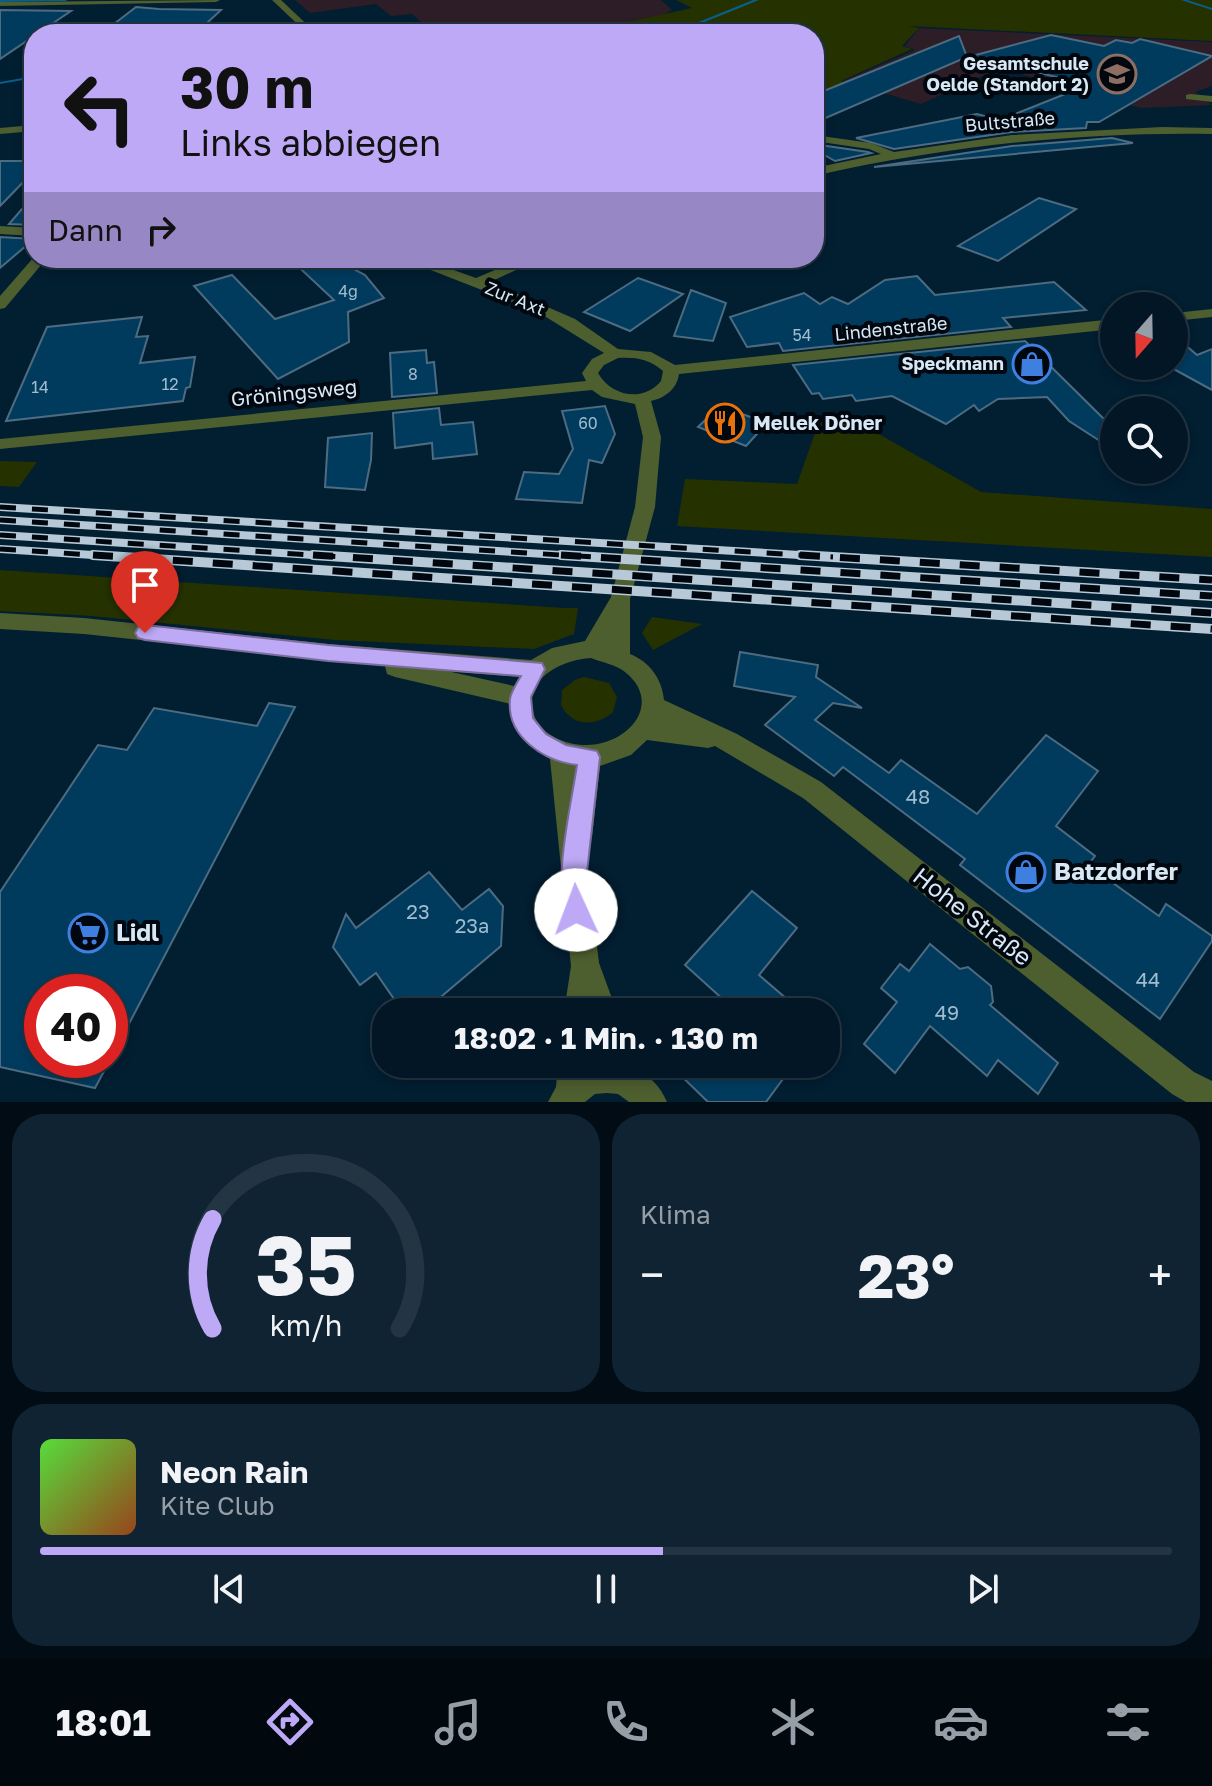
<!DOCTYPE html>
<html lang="de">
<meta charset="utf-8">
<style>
body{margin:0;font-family:"Golos Text",sans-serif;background:#102332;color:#f1f3f6;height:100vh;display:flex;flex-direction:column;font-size:30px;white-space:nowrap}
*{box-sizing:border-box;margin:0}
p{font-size:26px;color:#969fa7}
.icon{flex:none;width:44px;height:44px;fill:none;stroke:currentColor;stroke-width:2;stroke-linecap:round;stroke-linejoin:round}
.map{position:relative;height:1102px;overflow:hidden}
.panel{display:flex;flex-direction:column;gap:12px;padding:12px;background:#010c14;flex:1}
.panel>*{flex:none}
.banner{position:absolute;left:24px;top:24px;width:800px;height:244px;border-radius:32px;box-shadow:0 4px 12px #0003,0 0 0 2px #233542;background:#bda9f5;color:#111;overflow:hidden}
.needle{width:52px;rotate:200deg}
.fabs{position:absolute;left:1100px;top:292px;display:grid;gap:16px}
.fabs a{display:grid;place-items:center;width:88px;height:88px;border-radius:50%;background:#021625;box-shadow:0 4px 12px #0003,0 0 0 2px #233542;font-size:40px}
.speed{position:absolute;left:24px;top:974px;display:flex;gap:16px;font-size:40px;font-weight:700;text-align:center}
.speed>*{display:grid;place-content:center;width:104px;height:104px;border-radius:50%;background:#021625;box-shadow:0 4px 12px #0003,0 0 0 2px #233542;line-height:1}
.speed .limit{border:12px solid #d22;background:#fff;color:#111}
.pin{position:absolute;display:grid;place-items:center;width:68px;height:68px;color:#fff;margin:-82px -34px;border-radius:50% 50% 50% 0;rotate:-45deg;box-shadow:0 0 8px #0007}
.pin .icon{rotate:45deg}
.me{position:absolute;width:88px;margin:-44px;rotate:358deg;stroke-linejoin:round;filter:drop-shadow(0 0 6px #0008)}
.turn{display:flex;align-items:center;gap:28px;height:168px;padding:0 24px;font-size:36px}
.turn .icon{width:104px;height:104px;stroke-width:2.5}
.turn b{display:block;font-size:56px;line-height:68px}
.then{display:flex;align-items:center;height:76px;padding:0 24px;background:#0003;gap:16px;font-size:30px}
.big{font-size:60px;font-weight:700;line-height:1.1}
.panel .card{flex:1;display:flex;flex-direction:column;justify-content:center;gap:12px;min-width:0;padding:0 28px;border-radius:32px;background:#102332}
.panel .dial{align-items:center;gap:0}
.dial svg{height:208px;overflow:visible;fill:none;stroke:#233542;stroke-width:7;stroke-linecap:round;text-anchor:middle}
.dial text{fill:#f1f3f6;stroke:none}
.song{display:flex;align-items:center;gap:24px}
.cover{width:96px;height:96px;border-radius:12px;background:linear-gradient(135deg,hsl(110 70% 55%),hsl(20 70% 35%))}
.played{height:8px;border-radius:4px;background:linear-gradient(90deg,#bda9f5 55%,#233542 55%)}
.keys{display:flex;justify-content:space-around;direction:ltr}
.heat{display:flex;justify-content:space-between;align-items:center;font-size:44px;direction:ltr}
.panel .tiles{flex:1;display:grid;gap:12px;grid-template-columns:1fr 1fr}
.card:last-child{grid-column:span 2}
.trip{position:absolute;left:372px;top:998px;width:468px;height:80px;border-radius:32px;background:#021625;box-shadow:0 4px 12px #0003,0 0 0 2px #233542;font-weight:700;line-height:80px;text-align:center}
.tabs{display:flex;height:128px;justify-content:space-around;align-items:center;background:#01090f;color:#969fa7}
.tabs .icon{width:56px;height:56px}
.tabs .selected{color:#bda9f5}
.tabs b{font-size:36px;color:#f1f3f6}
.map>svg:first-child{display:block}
</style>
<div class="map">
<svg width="1212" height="1102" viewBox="0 0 1212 1102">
<rect width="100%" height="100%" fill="#021e31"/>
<g fill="#2d1d27">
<path d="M295,0H661L672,10L662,15L572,34H441L430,30L412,14L391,16L376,4L310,13Z"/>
<path d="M919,28L1212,42V86L1195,92L1212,105L1141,108L1000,68L921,104L843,81L915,50L905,46Z"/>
</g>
<g fill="#253200">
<path d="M676,0H1212V41L908,26L919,28L902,46L912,49L841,81L870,90L814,97V42L817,40L814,34H572L692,8Z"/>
<path d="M820,419L854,420L981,492L1212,509V557L677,526L685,479L797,484Z"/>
<path d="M0,461L37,462L19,487L0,486Z"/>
<path d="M0,570L564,608H578L574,634L534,649L335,640L92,616L0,611Z"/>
<path d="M652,617L702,624L653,650L642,633Z"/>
<path d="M584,677L609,683L617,697L613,712C596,727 572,727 561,705L562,690L575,680Z"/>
</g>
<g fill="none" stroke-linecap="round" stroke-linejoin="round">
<g fill="#095f8c" fill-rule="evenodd">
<path d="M0,0H66L67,1L0,2Z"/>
<path d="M753,0H759L675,34H669Z"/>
<path d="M1181,0H1187L1212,8V10Z"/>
<path d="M34,76V78L0,84V82Z"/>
</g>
</g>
<g fill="#003b5e" stroke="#4d6b81" stroke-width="2">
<path d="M136,7L159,9L221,10L195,34H101Z"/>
<path d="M0,10L71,11L0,59Z"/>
<path d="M1051,35L1104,46L1116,40L1132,43L1140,39L1212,56L1099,122H1087L1086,128L1012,132L894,149L856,138L977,114L1000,120L1088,85L972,56Z"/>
<path d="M959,36L967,57L814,123V95Z"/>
<path d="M1112,138L1133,143L874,167L1012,146Z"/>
<path d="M820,145L868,152L871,153L835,161L814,149V146Z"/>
<path d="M0,161H34V171L0,206Z"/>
<path d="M34,195V225L9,224Z"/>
<path d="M1039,198L1076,209L998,261L958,246Z"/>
<path d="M0,237L34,239L0,268Z"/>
<path d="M289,258H329L334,263L339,261L365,275L384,298L348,312L349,342L278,379L194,286L232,275L275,319L334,300Z"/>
<path d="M917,276L935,295L1054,282L1086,310L1003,318L1011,327L783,351L779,343L747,347L730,317L804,293L820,304L832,297L848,304L885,280Z"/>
<path d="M638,278L683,294L630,331L584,312Z"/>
<path d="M691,290L726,303L713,341L674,336Z"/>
<path d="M142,317L136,337L148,336L140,363L195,357L190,387L186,388L183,401L6,421L47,327Z"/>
<path d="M1174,335L1197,355L1212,349V390L1170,367L1174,366Z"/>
<path d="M1025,341L1114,429V450L1069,421L1047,397L998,399L979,411L974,405L946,424L892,396L856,401L852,395L823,399L819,393L812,394L793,365Z"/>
<path d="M426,350L427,363L434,362L437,393L392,397L390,353Z"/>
<path d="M605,406L615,434L602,463L589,460L582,503L516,499L524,472L559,474L573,449L562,411Z"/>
<path d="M720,406L767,423L746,446L698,427Z"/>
<path d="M439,408L441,425L473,422L477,454L433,459L432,443L395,448L393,413Z"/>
<path d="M372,433L371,460L365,490L325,487L328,438Z"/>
<path d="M740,652L818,665L816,677L862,708L833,703L815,720L889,773L901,760L977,814L1046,735L1098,771L1056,826L1095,856L1088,865L1159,916L1166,904L1212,936V941L1160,1019L960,865L965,859L843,767L834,776L765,725L795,697L734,686Z"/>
<path d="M269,703L295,707L110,1060V992H42V1060H110L95,1088L0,1067V892L98,745L127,750L154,708L257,726Z"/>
<path d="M429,872L462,910L489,889L503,906L501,946L423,1012H403L376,973L360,985L333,947L346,914L356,928Z"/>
<path d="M752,891L797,928L759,975L802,1012H737L685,965Z"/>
<path d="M930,944L960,969L968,967L991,986L993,1002L990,1005L1058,1063L1038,1094L998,1060L987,1076L930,1026L895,1073L864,1044L897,1002L881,988L900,964L909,971Z"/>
<path d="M669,1064H794L766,1102H708Z"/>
</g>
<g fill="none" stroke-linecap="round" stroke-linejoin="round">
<g fill="#4d5e2f" fill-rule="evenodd">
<path d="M220,0L216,2L0,6V2Z"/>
<path d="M272,0H281L317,34H308Z"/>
<path d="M1190,94L1212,96V102L1186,99V95Z"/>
<path d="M34,125V131L0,134V128Z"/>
<path d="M1162,127L1212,128V134C1077,132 946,146 814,176V168L881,154L869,149L814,141V135L871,143L894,152L1012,135Z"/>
<path d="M0,226L34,228V236L0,234Z"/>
<path d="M34,257L47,258L5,308L0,309V296Z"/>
<path d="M400,258H420L476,278L523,258H542L490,282L575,319L618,349L651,352L675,365L1114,319V329L679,374C677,389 665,398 651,401L661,437L655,507L630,599V654C650,662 662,679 664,700L737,734L821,782L1194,1072L1212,1081V1102H1186L1172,1094L803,798L715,746L708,748L647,740L631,755L600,766L592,837L585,847L599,963L617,1012H564L571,966L550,759C528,746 512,732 511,704L395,677L387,674L385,666L84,634L0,629V613L84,618L328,644L531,660L552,648L585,641L611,597L635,507L643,437L635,404L602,397L592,390L0,449V439L586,381L582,373L592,359L604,353L538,312ZM618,358C636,357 649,359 663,371L661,381C643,403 611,396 598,373L604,365ZM591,658C601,662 617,665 625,672C673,710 608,766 554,737C547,733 540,728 536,720C519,681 559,660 591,658ZM447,671L519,677L514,686Z"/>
<path d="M1212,309V317L1174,321V313Z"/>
<path d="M558,1064C598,1064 648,1056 667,1102H629L618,1094L607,1093L595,1094L585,1102H548L556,1087Z"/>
</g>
<defs>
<g id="rail-far1">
<path d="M0,507L833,557"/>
<path d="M0,520L593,557"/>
<path d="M0,535L344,557"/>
<path d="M0,549L124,557"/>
</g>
<g id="rail">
<path d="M93,555L1212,629"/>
<path d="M313,555L1212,613"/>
<path d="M561,555L1212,596"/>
<path d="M800,555L1212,580"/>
</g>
</defs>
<use href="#rail-far1" stroke="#b7c8d6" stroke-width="8"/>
<use href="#rail" stroke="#b7c8d6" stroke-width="10"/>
<use href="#rail-far1" stroke="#01070f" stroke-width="5" stroke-dasharray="16" stroke-linecap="butt"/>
<use href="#rail" stroke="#01070f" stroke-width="7" stroke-dasharray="20" stroke-linecap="butt"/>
</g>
<path fill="#bda9f5" stroke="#7b6e9f" stroke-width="2" d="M145,625L328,645L542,663L545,669L531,697L533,718L546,734L566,745L597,751L600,757L587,872L589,910L585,919L576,923L567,919C552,882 571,806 577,765C544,761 506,737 510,699C511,692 517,683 521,676L328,661L145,640L138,638L135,633L138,627Z"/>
<defs>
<symbol id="school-ring" viewBox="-11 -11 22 22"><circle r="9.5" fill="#01070f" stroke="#8d6e63" stroke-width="1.5"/><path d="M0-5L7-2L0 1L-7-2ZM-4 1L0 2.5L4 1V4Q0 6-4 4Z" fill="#8d6e63"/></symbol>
<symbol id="shop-ring" viewBox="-11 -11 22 22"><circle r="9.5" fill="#01070f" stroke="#3f7fe0" stroke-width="1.5"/><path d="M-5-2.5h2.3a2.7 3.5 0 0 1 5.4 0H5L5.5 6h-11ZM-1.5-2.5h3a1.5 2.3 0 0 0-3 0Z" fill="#3f7fe0"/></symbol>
<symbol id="restaurant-ring" viewBox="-11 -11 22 22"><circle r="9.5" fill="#01070f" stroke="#e8710a" stroke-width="1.5"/><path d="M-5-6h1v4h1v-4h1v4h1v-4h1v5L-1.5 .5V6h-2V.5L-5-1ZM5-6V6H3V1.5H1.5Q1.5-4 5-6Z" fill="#e8710a"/></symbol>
<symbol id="supermarket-ring" viewBox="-11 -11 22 22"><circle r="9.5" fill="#01070f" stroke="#3f7fe0" stroke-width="1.5"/><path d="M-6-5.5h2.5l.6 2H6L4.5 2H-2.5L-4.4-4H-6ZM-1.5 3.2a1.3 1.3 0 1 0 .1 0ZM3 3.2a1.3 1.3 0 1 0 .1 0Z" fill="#3f7fe0"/></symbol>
</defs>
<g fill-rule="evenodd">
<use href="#school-ring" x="1095" y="52" width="44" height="44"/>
<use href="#shop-ring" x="1010" y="342" width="44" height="44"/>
<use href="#restaurant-ring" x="703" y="401" width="44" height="44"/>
<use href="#shop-ring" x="1004" y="850" width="44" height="44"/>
<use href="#supermarket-ring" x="66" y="911" width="44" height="44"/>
</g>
<g text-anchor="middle" stroke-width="8" stroke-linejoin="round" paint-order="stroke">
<g font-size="16" fill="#a1bcce">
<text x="348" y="297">4g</text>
<text x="802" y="341">54</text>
<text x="413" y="380">8</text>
<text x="170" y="390">12</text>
<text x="40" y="393">14</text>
<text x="588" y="429">60</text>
</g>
<g font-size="18" font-weight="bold" fill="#d7e7f4" stroke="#01070f" text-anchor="end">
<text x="1089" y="70">Gesamtschule<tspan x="1089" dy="21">Oelde (Standort 2)</tspan></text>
<text x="1004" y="370">Speckmann</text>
</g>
<g font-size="18" fill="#d7e7f4" stroke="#01070f">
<text transform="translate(1010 122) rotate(-5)" y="6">Bultstraße</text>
<text transform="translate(515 299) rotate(22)" y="6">Zur Axt</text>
<text transform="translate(891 329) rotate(-6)" y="6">Lindenstraße</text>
</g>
<g font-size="20" fill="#d7e7f4" stroke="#01070f">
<text transform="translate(294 393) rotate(-6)" y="7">Gröningsweg</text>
</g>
<g font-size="20" font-weight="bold" fill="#d7e7f4" stroke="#01070f" text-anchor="start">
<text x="753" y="430">Mellek Döner</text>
</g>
<g font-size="20" fill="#a1bcce">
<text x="918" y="804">48</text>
<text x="418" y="919">23</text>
<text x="472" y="933">23a</text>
<text x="1148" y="987">44</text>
<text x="947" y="1020">49</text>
</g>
<g font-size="24" font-weight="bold" fill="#d7e7f4" stroke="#01070f" text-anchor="start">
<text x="1054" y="880">Batzdorfer</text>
<text x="116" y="941">Lidl</text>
</g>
<g font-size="24" fill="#d7e7f4" stroke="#01070f">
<text transform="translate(972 917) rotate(38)" y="8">Hohe Straße</text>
</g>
</g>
</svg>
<div class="fabs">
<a><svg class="needle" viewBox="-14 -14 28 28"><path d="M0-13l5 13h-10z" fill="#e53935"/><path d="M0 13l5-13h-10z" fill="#969fa7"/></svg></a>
<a><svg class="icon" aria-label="search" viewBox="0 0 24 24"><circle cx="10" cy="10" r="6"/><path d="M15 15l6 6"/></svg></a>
</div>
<div class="speed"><div class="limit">40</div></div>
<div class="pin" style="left:145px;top:633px;background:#d93025"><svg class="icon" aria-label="arrive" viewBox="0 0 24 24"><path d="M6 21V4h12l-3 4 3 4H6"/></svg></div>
<svg class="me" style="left:576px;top:910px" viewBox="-20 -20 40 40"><circle r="19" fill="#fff"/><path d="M0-13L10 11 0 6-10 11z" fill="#bda9f5"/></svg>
<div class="trip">18:02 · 1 Min. · 130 m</div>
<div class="banner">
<div class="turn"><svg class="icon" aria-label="left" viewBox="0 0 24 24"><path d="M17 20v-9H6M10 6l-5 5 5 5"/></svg><div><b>30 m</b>Links abbiegen</div></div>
<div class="then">Dann<svg class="icon" aria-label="right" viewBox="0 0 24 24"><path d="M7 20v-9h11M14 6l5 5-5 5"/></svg></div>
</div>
</div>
<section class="panel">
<div class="tiles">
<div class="card dial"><svg viewBox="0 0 100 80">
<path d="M14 69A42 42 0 1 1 86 69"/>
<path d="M14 69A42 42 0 0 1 14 27" stroke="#bda9f5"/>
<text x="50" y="56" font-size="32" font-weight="700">35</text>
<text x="50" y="72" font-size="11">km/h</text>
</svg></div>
<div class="card"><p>Klima</p>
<div class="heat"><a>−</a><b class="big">23°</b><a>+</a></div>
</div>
<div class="card">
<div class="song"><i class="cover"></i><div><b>Neon Rain</b><p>Kite Club</p></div></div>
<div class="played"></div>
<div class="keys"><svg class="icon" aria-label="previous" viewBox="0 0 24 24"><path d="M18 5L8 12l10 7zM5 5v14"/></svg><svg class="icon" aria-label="pause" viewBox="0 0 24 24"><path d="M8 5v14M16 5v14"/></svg><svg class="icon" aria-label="next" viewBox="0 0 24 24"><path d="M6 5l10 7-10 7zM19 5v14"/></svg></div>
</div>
</div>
</section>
<nav class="tabs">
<b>18:01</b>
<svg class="icon selected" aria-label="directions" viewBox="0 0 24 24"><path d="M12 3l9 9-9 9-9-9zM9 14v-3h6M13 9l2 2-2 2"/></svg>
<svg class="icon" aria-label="music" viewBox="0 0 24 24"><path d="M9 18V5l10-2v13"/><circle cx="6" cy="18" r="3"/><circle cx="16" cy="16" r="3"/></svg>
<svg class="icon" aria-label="phone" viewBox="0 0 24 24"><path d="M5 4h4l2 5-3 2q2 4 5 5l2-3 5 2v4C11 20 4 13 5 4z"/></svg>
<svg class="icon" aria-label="climate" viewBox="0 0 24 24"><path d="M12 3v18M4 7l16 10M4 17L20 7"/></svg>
<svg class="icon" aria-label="car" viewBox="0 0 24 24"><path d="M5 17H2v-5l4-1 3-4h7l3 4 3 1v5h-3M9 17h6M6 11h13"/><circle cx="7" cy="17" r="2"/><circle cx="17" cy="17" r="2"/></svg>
<svg class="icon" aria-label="filters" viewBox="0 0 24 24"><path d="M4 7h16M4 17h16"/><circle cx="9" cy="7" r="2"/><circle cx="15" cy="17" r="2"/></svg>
</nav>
